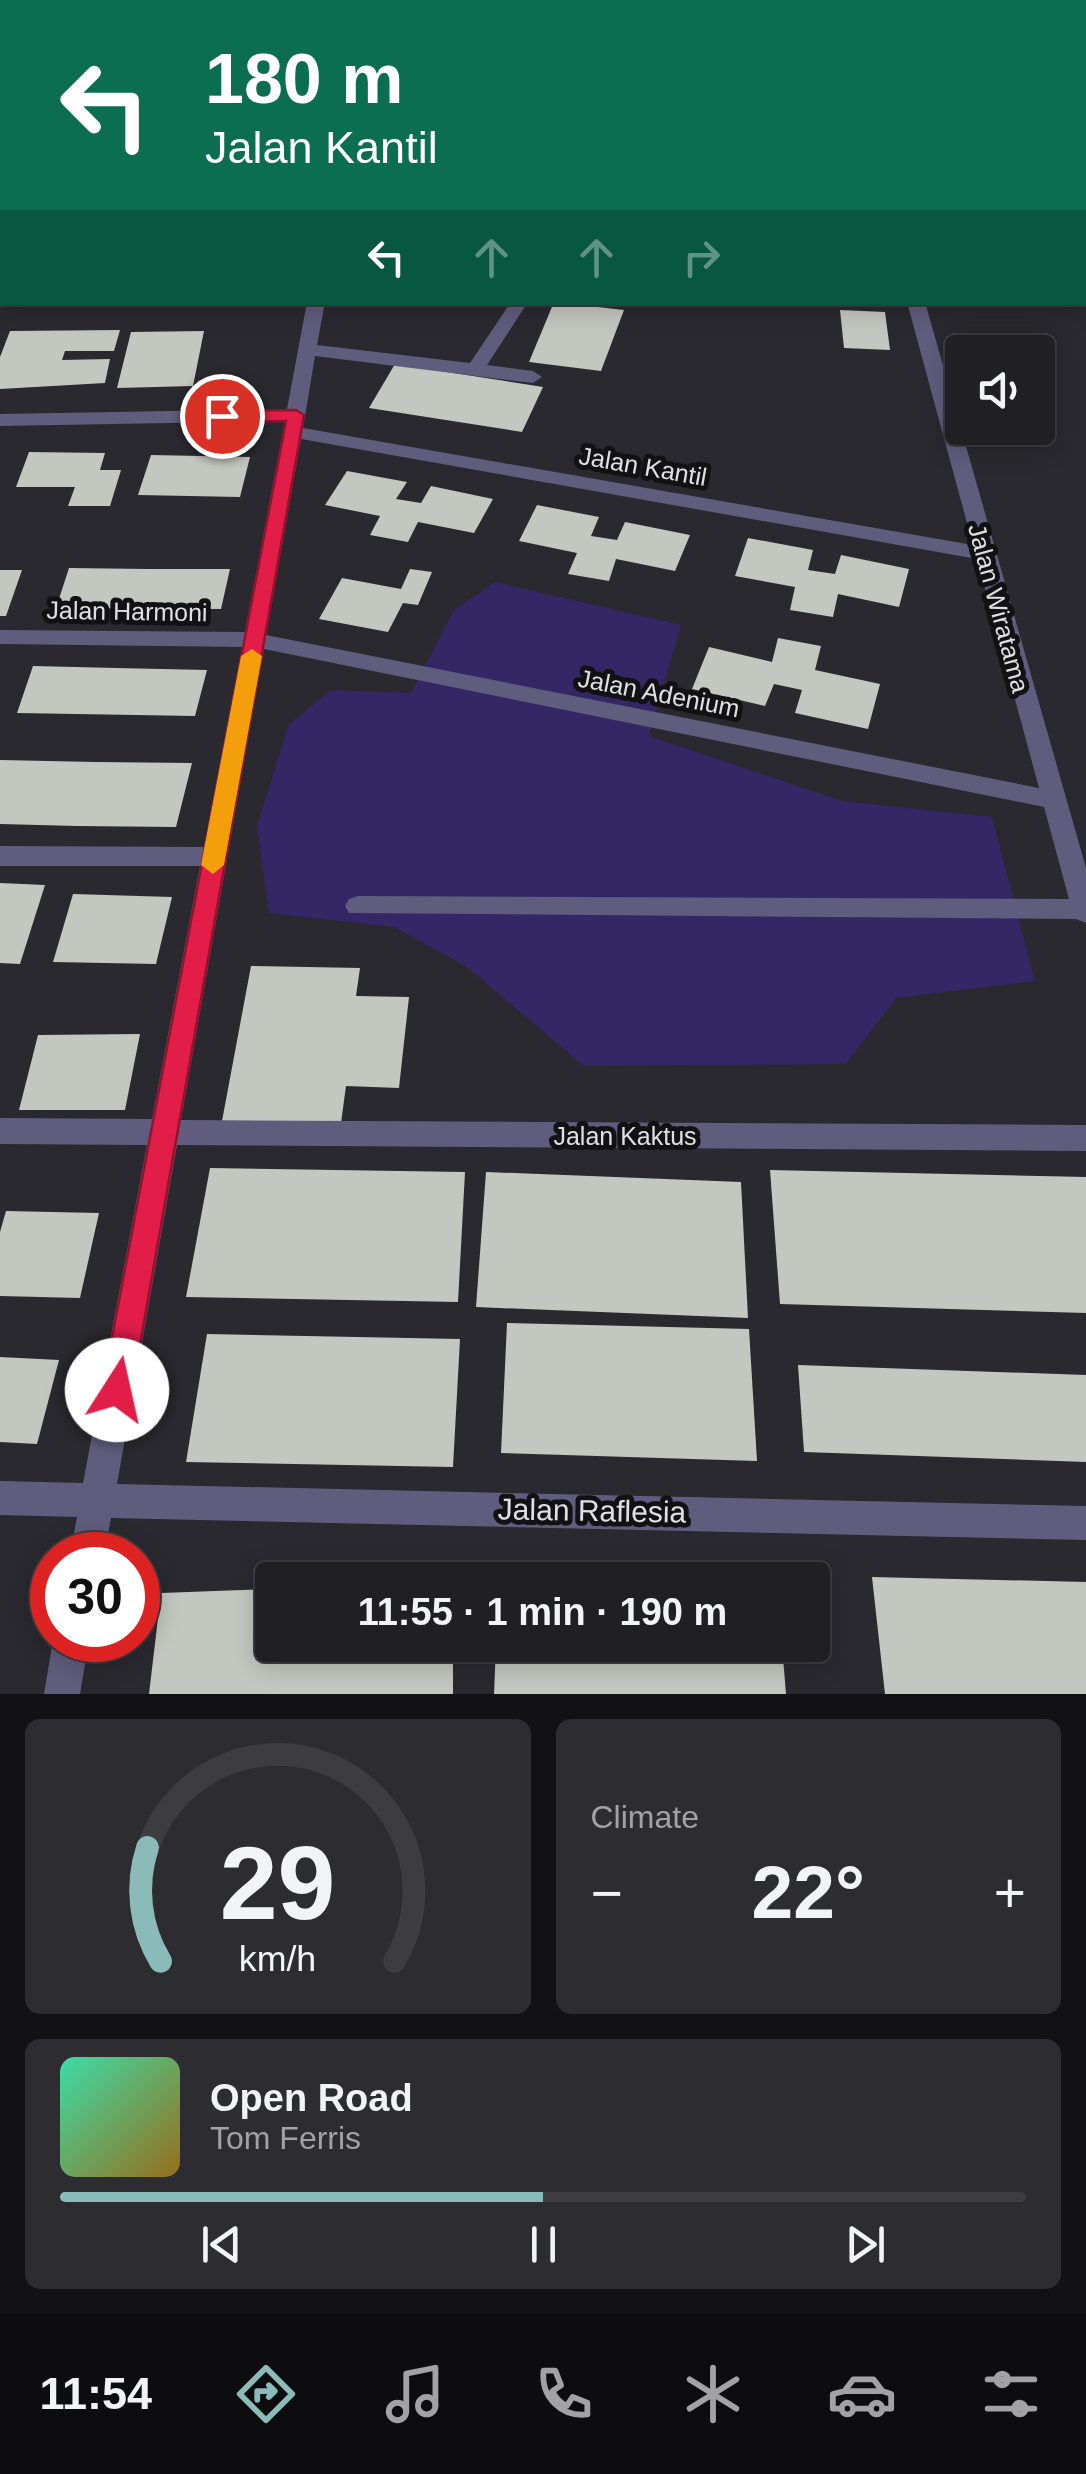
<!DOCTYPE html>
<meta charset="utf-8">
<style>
body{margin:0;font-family:Helvetica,sans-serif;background:#2d2c30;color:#f1f3f6;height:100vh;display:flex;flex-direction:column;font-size:38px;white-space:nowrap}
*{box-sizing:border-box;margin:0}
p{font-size:32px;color:#a2a2a6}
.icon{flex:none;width:55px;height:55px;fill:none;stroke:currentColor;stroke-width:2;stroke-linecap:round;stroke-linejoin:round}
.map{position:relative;height:1694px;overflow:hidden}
.sheet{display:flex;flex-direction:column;gap:25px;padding:25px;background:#121113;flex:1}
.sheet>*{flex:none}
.guide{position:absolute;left:0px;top:0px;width:1088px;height:305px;box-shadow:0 5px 25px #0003,0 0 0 2px #3d3d41;background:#0b6e4f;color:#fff;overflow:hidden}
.fabs{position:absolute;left:945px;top:335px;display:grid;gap:20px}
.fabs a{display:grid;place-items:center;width:110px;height:110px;border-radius:10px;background:#201f23;box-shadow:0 5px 25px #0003,0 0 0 2px #3d3d41;font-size:50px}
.speed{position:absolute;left:30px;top:1532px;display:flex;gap:20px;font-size:50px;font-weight:700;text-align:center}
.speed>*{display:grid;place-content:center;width:130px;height:130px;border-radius:50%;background:#201f23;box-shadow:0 5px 25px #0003,0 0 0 2px #3d3d41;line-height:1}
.speed .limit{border:15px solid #d22;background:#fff;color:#111}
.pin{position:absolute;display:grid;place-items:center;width:85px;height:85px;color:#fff;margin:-42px;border:5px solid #fff;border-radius:50%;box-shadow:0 2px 10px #0007}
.me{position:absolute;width:110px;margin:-55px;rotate:10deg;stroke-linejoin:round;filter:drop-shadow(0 0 8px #0008)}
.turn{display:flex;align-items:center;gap:35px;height:210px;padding:0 40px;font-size:45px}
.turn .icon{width:130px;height:130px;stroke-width:2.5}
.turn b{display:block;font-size:70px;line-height:85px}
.lanes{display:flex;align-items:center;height:95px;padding:0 40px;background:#0003;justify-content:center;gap:50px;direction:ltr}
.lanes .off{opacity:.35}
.big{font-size:75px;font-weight:700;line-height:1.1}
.sheet .card{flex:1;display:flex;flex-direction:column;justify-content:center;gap:15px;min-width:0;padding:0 35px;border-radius:15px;background:#2d2c30}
.sheet .dial{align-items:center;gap:0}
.dial svg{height:260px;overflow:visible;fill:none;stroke:#3d3d41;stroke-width:7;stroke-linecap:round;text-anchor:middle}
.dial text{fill:#f1f3f6;stroke:none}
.song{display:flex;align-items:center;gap:30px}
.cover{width:120px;height:120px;border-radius:15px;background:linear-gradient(135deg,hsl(160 70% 55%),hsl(40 70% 35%))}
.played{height:10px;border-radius:5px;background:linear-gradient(90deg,#8bbbb9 50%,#3d3d41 50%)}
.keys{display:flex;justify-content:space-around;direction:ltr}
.heat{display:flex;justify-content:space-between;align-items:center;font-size:55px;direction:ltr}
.sheet .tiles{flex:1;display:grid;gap:25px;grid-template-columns:1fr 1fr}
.card:last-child{grid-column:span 2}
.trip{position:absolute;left:255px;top:1562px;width:575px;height:100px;border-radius:10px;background:#201f23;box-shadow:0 5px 25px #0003,0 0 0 2px #3d3d41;font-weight:700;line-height:100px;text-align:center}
.tabs{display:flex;height:160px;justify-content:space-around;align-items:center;background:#0d0c0e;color:#a2a2a6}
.tabs .icon{width:70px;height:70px}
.tabs .on{color:#8bbbb9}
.tabs b{font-size:45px;color:#f1f3f6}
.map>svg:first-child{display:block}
</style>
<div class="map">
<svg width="1086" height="1694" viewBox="0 0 1086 1694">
<rect width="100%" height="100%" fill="#2a292f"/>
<path fill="#342765" d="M495,582L681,625L649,736L842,801L992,817L1035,981L896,998L846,1064L584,1066L467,967L394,927L269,913L257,826L289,724L331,690L411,693L454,610Z"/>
<g fill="#c4c7bf">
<path d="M554,302L624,310L601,371L529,362Z"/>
<path d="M840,310L885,312L890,350L844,348Z"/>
<path d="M120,330L114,351H65L62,360L110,359L105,383L0,389V357L10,331Z"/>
<path d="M204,331L193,386L117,388L131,332Z"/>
<path d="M395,364L543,387L522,432L369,408Z"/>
<path d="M29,452L105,453L100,470H121L110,506H68L75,487H16Z"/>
<path d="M151,455L250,457L240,497L138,495Z"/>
<path d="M347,471L407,482L396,499L421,503L431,486L493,499L474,533L418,522L408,542L370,535L380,516L325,505Z"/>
<path d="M537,505L599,517L591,536L617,540L625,522L690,535L675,571L616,559L609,581L568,574L577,553L519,541Z"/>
<path d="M748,538L813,550L808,570L835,574L841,555L909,569L899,607L838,594L833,617L790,610L795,587L735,576Z"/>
<path d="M69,568L147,569H230L221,609L56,608Z"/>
<path d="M410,569L432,572L418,605L403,603L388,632L319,619L342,578L401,589Z"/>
<path d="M0,570H22L6,616H0Z"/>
<path d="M778,638L821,646L815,670L880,684L868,729L795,713L802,690L774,684L765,706L692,689L709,647L772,662Z"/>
<path d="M33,666L116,668L207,670L195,716L17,713Z"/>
<path d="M0,760L95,762L192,763L176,827L77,826L0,824Z"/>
<path d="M0,883L45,885L20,964L0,963Z"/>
<path d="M73,894L172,897L156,964L53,962Z"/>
<path d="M251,966L360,968L356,996L409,997L399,1088L346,1086L341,1123L222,1121Z"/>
<path d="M140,1034L125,1110H19L38,1035Z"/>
<path d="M210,1168L465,1172L458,1302L186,1297Z"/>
<path d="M770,1170L1086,1177V1313L780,1304Z"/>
<path d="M486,1172L741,1182L748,1318L476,1307Z"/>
<path d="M6,1211L99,1213L80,1298L0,1296V1232Z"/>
<path d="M507,1323L749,1329L757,1461L501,1453Z"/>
<path d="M207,1334L460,1339L453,1467L186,1462Z"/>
<path d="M0,1357L59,1360L37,1444L0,1442Z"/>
<path d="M798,1365L1086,1375V1462L804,1452Z"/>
<path d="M872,1577L1086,1582V1694H885Z"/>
<path d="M272,1589V1645H453V1694H149L161,1593Z"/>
<path d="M496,1645H782L786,1694H494Z"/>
</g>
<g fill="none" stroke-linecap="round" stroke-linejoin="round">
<path fill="#605c7d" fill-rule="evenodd" d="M251,0H267L268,2H253Z"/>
<g fill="#605c7d" fill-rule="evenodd">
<path d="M307,302H325L317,345L470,363L511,302H528L487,365L533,371L542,377L533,383L315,356L303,428L973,545L907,302H925L1086,868V923L1076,919L349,913L345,906L349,899L358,896L1069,899L1044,807L264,649L181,1120L1086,1125V1151L177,1145L117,1484L1086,1506V1540L111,1518L104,1555H70L77,1517L0,1515V1481L83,1483L147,1145L0,1144V1118L152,1119L200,866H0V846L204,847L242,647L0,644V630L245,632L285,421L0,426V414L287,409ZM301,439L977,559L1039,788L266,635Z"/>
<path d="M53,1640H89L80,1694H44Z"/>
</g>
<g fill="#a096e2" fill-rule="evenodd">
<path d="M582,0H616L617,2H583Z"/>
<path d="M725,0H757L758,2H726Z"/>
<rect x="1085" y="57" width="1" height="10"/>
</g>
</g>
<path fill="#e11d48" stroke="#92132f" stroke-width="2.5" d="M296,410L304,415L132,1390L127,1400L117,1404L107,1400L102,1390L286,421L222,422L213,416L222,411Z"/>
<path fill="#f59e0b" d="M252,649L262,656L224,865L213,874L201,865L241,656Z"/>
<g text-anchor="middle" stroke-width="10" stroke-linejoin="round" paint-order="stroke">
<g font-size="25" fill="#e0e0e4" stroke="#121215">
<text transform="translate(643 466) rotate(10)" y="9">Jalan Kantil</text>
<text transform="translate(999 608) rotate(75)" y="9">Jalan Wiratama</text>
<text transform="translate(127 611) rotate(1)" y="9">Jalan Harmoni</text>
<text transform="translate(659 693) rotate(11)" y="9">Jalan Adenium</text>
<text x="625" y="1145">Jalan Kaktus</text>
</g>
<g font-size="30" fill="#e0e0e4" stroke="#121215">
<text transform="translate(592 1511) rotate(1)" y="10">Jalan Raflesia</text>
</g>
</g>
</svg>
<div class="fabs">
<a><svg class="icon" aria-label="sound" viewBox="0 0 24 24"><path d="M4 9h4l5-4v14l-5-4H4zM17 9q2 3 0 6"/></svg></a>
</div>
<div class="speed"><div class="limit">30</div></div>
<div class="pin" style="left:222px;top:416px;background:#d93025"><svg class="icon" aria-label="arrive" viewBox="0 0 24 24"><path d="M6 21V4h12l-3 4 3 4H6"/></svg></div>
<svg class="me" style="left:117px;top:1390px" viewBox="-20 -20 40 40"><circle r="19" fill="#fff"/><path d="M0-13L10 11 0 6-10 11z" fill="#e11d48"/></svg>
<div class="trip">11:55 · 1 min · 190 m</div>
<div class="guide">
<div class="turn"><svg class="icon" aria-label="left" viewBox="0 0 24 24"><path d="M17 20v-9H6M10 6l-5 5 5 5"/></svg><div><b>180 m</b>Jalan Kantil</div></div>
<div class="lanes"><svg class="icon" aria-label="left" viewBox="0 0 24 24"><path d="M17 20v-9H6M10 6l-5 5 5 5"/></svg><svg class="icon off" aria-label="ahead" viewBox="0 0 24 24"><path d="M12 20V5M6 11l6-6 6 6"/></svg><svg class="icon off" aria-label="ahead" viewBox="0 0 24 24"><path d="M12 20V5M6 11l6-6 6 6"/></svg><svg class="icon off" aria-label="right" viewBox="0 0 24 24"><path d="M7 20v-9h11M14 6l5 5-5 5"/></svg></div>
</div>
</div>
<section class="sheet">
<div class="tiles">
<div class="card dial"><svg viewBox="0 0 100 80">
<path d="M14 69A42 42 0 1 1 86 69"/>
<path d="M14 69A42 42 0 0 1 10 34" stroke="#8bbbb9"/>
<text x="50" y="56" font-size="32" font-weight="700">29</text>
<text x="50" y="72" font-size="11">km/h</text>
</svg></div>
<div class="card"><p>Climate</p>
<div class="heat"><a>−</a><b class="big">22°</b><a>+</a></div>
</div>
<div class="card">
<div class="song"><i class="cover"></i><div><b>Open Road</b><p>Tom Ferris</p></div></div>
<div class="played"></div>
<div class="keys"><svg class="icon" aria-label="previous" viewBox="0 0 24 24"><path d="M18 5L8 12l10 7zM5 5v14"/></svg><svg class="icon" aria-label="pause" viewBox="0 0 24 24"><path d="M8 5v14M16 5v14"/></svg><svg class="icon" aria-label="next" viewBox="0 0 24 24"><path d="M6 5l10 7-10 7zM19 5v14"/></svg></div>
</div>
</div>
</section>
<nav class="tabs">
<b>11:54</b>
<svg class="icon on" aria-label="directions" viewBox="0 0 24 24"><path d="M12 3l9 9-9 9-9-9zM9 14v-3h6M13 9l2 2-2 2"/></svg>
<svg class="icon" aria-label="music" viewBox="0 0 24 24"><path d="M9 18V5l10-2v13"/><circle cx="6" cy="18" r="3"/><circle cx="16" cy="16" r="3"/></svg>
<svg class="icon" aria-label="phone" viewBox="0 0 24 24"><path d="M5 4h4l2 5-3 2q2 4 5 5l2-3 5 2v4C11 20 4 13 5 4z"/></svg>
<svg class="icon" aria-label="climate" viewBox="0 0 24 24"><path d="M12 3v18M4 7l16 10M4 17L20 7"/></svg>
<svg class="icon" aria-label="car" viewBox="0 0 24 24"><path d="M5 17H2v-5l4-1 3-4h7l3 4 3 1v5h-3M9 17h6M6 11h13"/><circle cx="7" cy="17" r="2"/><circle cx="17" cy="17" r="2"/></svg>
<svg class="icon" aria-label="filters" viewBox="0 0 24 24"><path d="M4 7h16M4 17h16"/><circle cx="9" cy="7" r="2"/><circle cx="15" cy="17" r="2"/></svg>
</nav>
